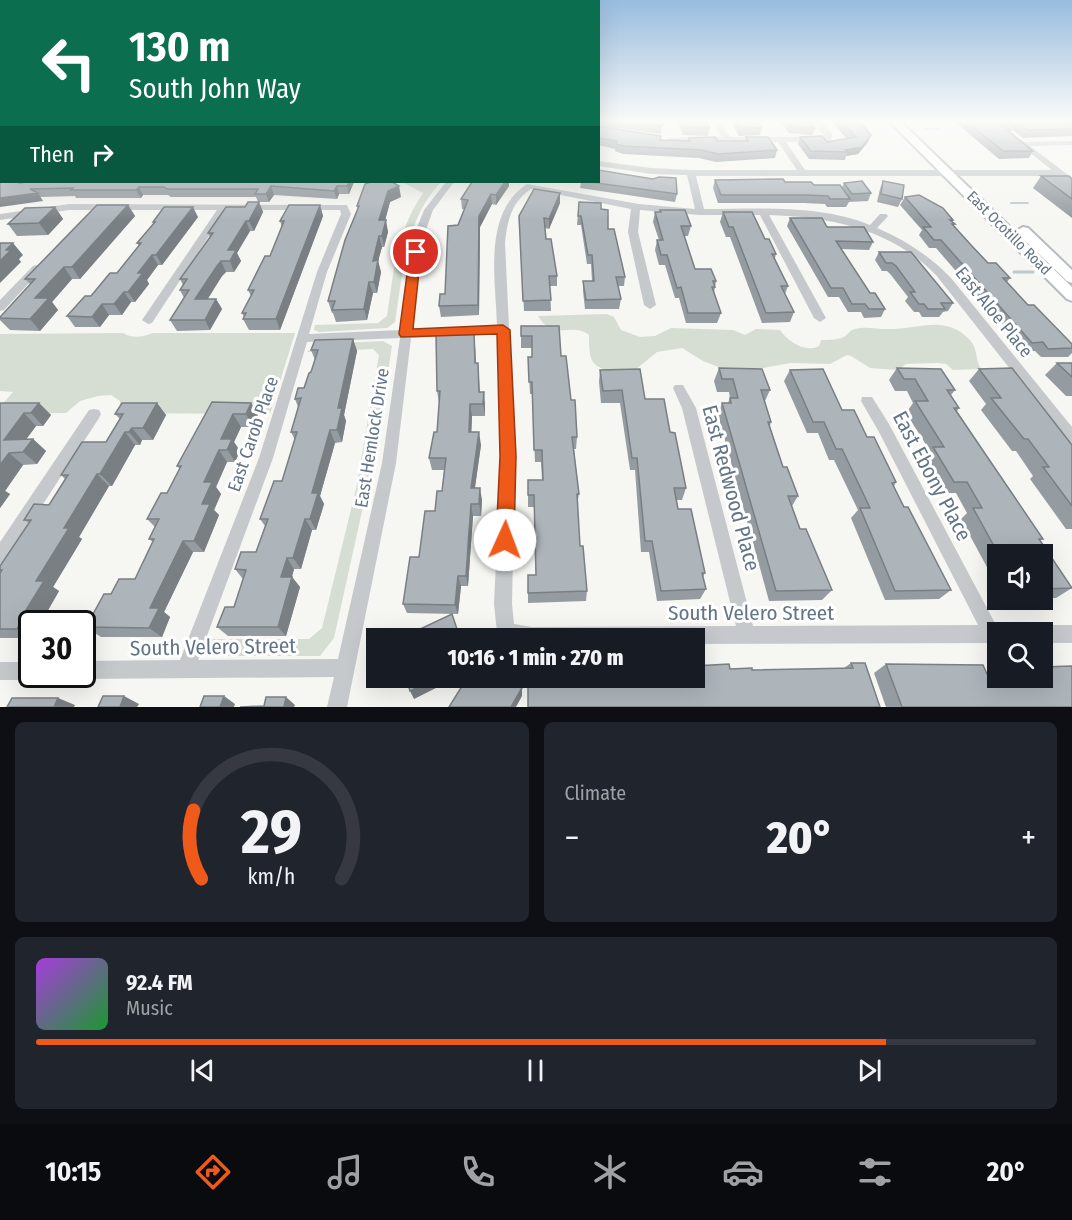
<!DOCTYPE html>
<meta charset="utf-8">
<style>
body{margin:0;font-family:"Fira Sans Condensed",sans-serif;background:#20242c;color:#f1f3f6;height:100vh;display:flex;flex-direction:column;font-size:22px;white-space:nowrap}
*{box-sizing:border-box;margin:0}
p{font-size:20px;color:#9ea1a6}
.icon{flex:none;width:33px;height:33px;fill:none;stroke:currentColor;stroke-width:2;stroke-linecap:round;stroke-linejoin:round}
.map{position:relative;height:707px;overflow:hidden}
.drawer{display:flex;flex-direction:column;gap:15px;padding:15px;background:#0d0f14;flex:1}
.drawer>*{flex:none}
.top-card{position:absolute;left:0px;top:0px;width:600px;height:183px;box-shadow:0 6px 24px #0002;background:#0b6e4f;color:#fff;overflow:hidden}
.controls{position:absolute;left:987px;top:544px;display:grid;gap:12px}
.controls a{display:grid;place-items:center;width:66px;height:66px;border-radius:0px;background:#171b24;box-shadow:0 6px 24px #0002;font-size:30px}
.speed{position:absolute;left:18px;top:610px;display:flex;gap:12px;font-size:30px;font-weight:700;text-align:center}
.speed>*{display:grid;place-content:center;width:78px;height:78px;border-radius:50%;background:#171b24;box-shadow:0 6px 24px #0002;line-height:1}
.speed .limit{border:3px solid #111;border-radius:9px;background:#fff;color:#111}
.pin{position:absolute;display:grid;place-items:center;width:51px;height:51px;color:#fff;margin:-26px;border:3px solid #fff;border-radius:50%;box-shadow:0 2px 6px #0007}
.me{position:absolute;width:66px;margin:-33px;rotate:2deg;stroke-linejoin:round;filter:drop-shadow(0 0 4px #0008)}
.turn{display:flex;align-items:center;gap:21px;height:126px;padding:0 30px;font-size:27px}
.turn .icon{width:78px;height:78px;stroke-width:2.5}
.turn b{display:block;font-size:42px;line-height:51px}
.then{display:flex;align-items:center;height:57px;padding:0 30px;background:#0003;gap:12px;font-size:22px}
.big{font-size:45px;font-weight:800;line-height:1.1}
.drawer .card{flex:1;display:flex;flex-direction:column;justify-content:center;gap:9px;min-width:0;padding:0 21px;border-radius:9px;background:#20242c}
.drawer .dial{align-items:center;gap:0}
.dial svg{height:156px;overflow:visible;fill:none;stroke:#363941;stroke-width:7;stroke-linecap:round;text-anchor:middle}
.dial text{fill:#f1f3f6;stroke:none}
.song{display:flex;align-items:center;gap:18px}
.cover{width:72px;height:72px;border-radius:9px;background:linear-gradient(135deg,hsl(280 70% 55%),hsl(130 70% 35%))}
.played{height:6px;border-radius:3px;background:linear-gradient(90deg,#ef5919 85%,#363941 85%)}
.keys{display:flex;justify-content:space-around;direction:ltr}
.heat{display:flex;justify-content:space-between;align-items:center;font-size:33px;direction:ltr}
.drawer .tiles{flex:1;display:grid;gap:15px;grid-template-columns:1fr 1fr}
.card:last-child{grid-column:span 2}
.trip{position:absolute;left:366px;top:628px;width:339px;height:60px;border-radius:0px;background:#171b24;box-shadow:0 6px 24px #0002;font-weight:800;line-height:60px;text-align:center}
.tabs{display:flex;height:96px;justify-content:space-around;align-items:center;background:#090b0e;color:#9ea1a6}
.tabs .icon{width:42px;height:42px}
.tabs .current{color:#ef5919}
.tabs b{font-size:27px;color:#f1f3f6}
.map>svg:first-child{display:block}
</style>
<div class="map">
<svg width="1072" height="707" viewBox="0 0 1072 707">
<rect width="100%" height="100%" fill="#f6f6f2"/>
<g fill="#d6ded3">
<path d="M402,182H441C405,220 403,272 395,322L387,328L319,332L314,330L315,325L378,323L387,316C394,270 396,233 423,193Z"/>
<path d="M607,314L614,317L621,330L640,337L655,336L671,328L733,330L745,335L756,329L780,330C788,342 806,353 819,346L821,340C828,340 837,340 844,337C848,334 850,330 855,329C866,326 876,329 887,329C917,330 945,313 970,340C978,349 975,360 981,369L953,370L946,364L938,363L906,364L898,370L870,368L851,356L847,355L830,364L790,363L753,370H726L703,361L682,348L657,352L634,371C619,371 593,374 590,354C589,348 589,341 589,335C570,321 555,343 538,316Z"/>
<path d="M123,333C133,339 143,337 153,333H295L270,414L120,413V401L111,395L98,396L80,401L66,413L0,414V407L13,392L0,391V334Z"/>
<path d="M383,341L392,346L376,448L334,638L320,656H214L208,648L209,639H309L322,628L356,489L379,355L373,349L307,352L319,344Z"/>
</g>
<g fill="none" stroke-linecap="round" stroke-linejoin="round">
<g stroke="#bec9ce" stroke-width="2">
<path d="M925,129H938"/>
<path d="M1011,203H1028"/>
</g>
<path stroke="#bec9ce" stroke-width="3" d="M1014,272H1033"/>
<defs>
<g id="secondary">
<path d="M889,121H900L1072,287V301L1067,299Z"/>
<path d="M1023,227L1028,228L1072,270V283L1067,281L1018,234L1016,231Z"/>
</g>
</defs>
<use href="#secondary" stroke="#b7bcc1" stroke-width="4"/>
<g fill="#c5c9cc" fill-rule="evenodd">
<path d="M712,121H720L730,137H824L813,121H821L832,134L831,141L786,142L805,170H1052L1016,142L1020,140L1024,142L1072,141V145L1030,146L1072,178V185L1058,176H696L704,209C758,209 819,204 870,225L880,214H886L888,216L877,228C905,240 930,256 951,278L1072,427V443L1067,441L936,275C891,229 831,217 769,215L826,318L820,322L814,318L760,215H700L640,210L638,232L656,305L650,309L644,305L628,232L631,209L531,189C512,201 507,221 505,243L515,456L512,604L514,624L532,627L736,626L682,408L673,388L675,385H683L696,408L753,626L978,625L879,432L861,401L862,397H872L889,424L996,625L1004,628L1006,633H998V643L694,644V639L500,638L497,632L494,604L501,456L498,334L411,338L396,463L347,707H327L334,677L82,679L76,676L75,675H82V661L180,660L259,458L317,272L341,214L340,210H226L152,323L148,324L142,320L217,210H69L0,220V214L69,204L347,205L351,214L327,272L309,334L401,330L414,235L424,210L446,182H454L433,210L424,235L412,330L497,326C496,281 482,213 527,184L639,204L695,209L687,175L651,174L598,166V161L651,168L691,170H797L778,142H671L667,140L671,138L722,137ZM400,338L382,463L338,659L198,660L273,458L307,342Z"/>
<path d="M37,265L42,268L41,270L4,310L0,311V300L33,266Z"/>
<path d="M94,409L99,410L101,414L99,418L6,561L0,564V542L89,410Z"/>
<path d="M1042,625H1072V643H1042V633H1034L1036,628Z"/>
<path d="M0,662H32V675H40L32,680H0Z"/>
</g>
<use href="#secondary" fill="#fff" fill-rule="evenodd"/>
</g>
<g fill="#959ca1">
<path d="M598,121H663L661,134L598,125Z"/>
<path d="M677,121H706L710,128L708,136L683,135Z"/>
<path d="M731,121H758L762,128L760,135L739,136Z"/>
<path d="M780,121H810L815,128L812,135L789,133Z"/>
<path d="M831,121H859L868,142L858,154L846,156L845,160L809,159L798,144L800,137L827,142L847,139Z"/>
<path d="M954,121H999L1011,130L1010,132L1033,151L1029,158L999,159Z"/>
<path d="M1002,121H1072V136L1023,138Z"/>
<path d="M598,126L660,140L688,141L689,138L717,141H745L746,137L777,150L775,158L716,162L699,158L623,154L615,151V149L598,145Z"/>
<path d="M1041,176L1072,179V218L1033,188Z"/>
<path d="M715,180L785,182L842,188L844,183L871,193L868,201L849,202L846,207H827L825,204L804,203H718L713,188Z"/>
<path d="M883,181L902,199L898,207L877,202L880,189Z"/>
<path d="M28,182H354L349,194H339L337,199L274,195L269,202H259L263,212L254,231H250L237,253L241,261L234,272H226L222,276L207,299H216L222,309L210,330L177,331L170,320L184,298L180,290L183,285L180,279L210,237L208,233L245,207L258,202L256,197H171L168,195H143L141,198H76L75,196L40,197L43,201L19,183Z"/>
<path d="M581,182H598L677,194L675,202L580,188Z"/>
<path d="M509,186L496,205L492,204L480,227L479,315L441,317L439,306L445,294L458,225L465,209H462L461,199Z"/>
<path d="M401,197L390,202L385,220L388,232L384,247H382L378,261L381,272L377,293H373L367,320L336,322L333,313H332L328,301L358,210L357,206Z"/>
<path d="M905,197L953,220L952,222L955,224L953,226L988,263L1010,278L1007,282L1028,305L1072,344V353L1068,357H1041L1035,351H1025L936,248H929L919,235L922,230L900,205Z"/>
<path d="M579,202L601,209L625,277L624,286H618L621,299L619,309H585L583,291V281H592L591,264H587L581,225H577Z"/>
<path d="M560,203L549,229L545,228L546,239L557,276V286H550L551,311H524L519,216Z"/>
<path d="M128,205L135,216L80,279H72L52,302L58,310L40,331L10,330L0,320V317L30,284L25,279Z"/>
<path d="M320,205L323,216L280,330H249L243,319L244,317L242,313L251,296L248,290L270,256L282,227L280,221Z"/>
<path d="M55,207L63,219L48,235L17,236L8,224Z"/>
<path d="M660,210L691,226L688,236H684L695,269L716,281L714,293L721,313L717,323H686L679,298H675L665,265H659L655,250L657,240H659L653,222L655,212H660Z"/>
<path d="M723,212L765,239L776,254L775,258L788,286L785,294L794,312L790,322L762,323L730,237H726L720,222Z"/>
<path d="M198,217L162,265H158L147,280L149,284L135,302H131L122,315H109L100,327H75L67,316L117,273L139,246L137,243L154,223L153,222Z"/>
<path d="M790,218L827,227L873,242L869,250L841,249L870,293L885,309L881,317L864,318L861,312H848L839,297H828L787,226Z"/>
<path d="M879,252L953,303L948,311L943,312L939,317H922L919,312H914L905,301L908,297L891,275L887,271H882L875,260Z"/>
<path d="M521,326L561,356L571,400L577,437L576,449H574L579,494L577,505L580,546L587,591L586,601L528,603V575H536L534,507H528V480H542L541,462H535L532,394H530L528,357H532V348H521Z"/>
<path d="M353,339L357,351L344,415L346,421L342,442L335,443L320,496L324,504L316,530H312L301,569H294L292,577L300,587L286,636H228L217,627L234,607L243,579L235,569L256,552L265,526L260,519L282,481L295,440L291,432L298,407L295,399L304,388L311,372L315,360L311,350Z"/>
<path d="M475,345L476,363H478L480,392L485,404V416H472L471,432L481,445L475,488L482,500L481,516H473L468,586H461L458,614L407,613L403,604L442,491L444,470H432L429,458L437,432L439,403L437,391Z"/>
<path d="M1057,363H1072V396H1066L1045,375Z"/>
<path d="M719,368L770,390L765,401L771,422L770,426L783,467L798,496L792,506L800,529L832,590L822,600L769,601L718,415L722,403H728L730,398L729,392H717L714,381Z"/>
<path d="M897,368L955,390L951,395L959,408L957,411L1043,539L1040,540L1072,588L1056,598H1042V555H998V582H995L961,519L967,513L956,493H943L923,458L930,451L906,413L913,403L907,391H895L889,380Z"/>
<path d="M979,369L1072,445V529H1066L1030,479L1033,476L1016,451H1012L981,410L986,404L969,381Z"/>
<path d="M600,370L645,399L670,432L686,488L682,500H677L678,509L705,573L703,577L706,589L700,599L657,601L649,552H641L635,470H630L620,403H601L599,382Z"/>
<path d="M790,370L842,410L867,437L896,482L894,486L904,507L951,590L939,599L885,600L851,518L858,510L834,460H829L818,433H807L784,381Z"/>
<path d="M212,402L251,403L258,415L253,427H241L234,442L240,451L235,462H227L216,487L221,494L214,510L219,515L204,552H193L164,612L170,617L162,637H101L86,627L111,594L135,579L153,542L149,539L155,527L147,519L167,493L180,469L177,466Z"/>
<path d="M0,403H39L51,415L43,426H36L26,439H33L46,451L37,464L23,465L5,491L10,494L0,508Z"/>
<path d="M157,403L166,415L153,440H142L140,445H135L112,486H109L79,537L82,539L53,587L59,591L43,619L45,620L32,624V638H0V573L1,572L0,571V566L29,523L24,520L49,505L65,479L61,475L106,442L120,419L115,414Z"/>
<path d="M851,663L880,707L612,679L653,680L652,678H694L730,669L752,670L844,668Z"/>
<path d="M886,664L987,674L1072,707H886L874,673Z"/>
</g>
<g fill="#797f83">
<path d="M871,135L868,142L858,154L846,156L848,152L845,150Z"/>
<path d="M349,182H354L349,194L347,186Z"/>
<path d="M505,182H509V186L496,205V195Z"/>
<path d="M271,186L274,195L269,202L266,194Z"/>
<path d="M337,186L339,194L337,199L334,191Z"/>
<path d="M399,186L401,197L390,202L382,232L379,220L388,191Z"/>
<path d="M139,187L143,195L141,198L136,190Z"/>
<path d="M38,193L43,201L0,207V198Z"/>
<path d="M560,193V203L549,229V219Z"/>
<path d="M491,194L492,204L480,227L479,315L478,305L479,216Z"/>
<path d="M259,202L263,212L254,231L249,221Z"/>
<path d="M128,205L135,216L80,279L72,267Z"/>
<path d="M320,205L323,216L280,330L276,319Z"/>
<path d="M55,207L63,219L48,235L39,223Z"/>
<path d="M193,207L198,217L162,265L156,255Z"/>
<path d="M386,220L388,232L384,247L382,236Z"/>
<path d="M246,221L250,231L237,253L241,261L234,272L230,261L228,250Z"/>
<path d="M379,236L382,247L378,261L381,272L377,293L374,282L373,261Z"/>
<path d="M13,243L23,255L19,259L21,262L0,283V261L6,250Z"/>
<path d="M152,255L158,265L147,280L149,284L135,302L128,292L138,273Z"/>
<path d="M221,261L226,272L222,276L201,310L195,299L217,266Z"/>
<path d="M64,267L72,279L52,302L58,310L40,331L30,319L35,298Z"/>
<path d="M369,282L373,293L367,320L364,309Z"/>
<path d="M124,292L131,302L122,315L114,304Z"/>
<path d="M216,299L222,309L210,330L205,320Z"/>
<path d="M102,304L109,315L100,327L92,317Z"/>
<path d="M474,332L475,345L476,375L475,363Z"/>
<path d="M353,339L357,351L344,415L346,421L342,442L337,430L338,408Z"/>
<path d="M484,392L485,404V416L483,404Z"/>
<path d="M39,403L51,415L43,426L31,413Z"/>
<path d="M157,403L166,415L153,440L143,428Z"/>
<path d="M251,403L258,415L253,427L246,414Z"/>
<path d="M470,404L472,416L471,444L469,432Z"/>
<path d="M24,413L36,426L17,452L4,440Z"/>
<path d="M233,414L241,427L234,442L240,451L235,462L221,439Z"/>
<path d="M132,428L142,440L140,445L129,432Z"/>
<path d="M330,430L335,443L320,496L324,504L316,530L310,519L312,493Z"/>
<path d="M125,432L135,445L112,486L100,474Z"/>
<path d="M479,432L481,445L473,500L471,488Z"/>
<path d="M33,439L46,451L37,464L23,452Z"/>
<path d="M219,450L227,462L216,487L221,494L214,510L219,515L204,552L194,541L204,482Z"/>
<path d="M9,453L23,465L5,491L10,494L0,508V465Z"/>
<path d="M97,474L109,486L79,537L82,539L53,587L59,591L43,619L45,620L42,624H32V637L17,629L26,610L36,581L64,528Z"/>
<path d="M480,488L482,500L481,516L479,504Z"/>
<path d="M471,504L473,516L468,586L466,576Z"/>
<path d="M305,519L312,530L301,569L293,558Z"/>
<path d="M183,541L193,552L164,612L170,617L162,637L149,628L150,608Z"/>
<path d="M287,558L294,569L289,587L281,577Z"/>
<path d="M458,576L461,586L458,614L455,605Z"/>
<path d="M292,577L300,587L286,636L278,627Z"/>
<path d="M458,632L460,639H444Z"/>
<path d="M436,678L454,679L414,699L410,691Z"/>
<path d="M522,688V696L516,707H511Z"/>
<path d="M124,696L139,704L137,707H120Z"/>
<path d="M224,696L235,704L234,707H220Z"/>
<path d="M286,697L295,705L294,707H284Z"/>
<path d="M58,698L75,705L74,707H54Z"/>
</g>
<g fill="#adb5bb" stroke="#797f83" stroke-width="1.5">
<path d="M623,121H663V126Z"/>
<path d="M682,121H706L710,128H684Z"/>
<path d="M737,121H758L762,128H741Z"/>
<path d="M788,121H810L815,128L791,126Z"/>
<path d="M841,121H859L871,135L862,147L845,150L848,152L811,151L800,137L822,136L827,142L856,137Z"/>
<path d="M966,121H999L1011,130H1007L1033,151H1003Z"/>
<path d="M1015,121H1072V129L1028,130Z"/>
<path d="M2,125V145L0,146V126Z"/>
<path d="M598,126L661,136L660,140L690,141L689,138L715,137L717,141H748L746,137H768L777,150L718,154L701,150L624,146L616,144L617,141L598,138Z"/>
<rect x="0" y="149" width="2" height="12"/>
<path d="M598,170L653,179L659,177L676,178L677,194L589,182H598Z"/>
<path d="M0,172L2,173V182H17L19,183L28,182H349L347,186H337L334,191L271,186L266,194H255L258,189H167L164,187H139L136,190H71L73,188L30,189L38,193L0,198Z"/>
<path d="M1041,176H1069L1072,179V199Z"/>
<path d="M783,179L785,182H811L814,185H840L850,199H830L828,196L806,195H721L715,180Z"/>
<path d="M862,181L871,193L852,194L844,183Z"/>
<path d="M883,181L904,185L902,199L881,194Z"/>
<path d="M371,182H392L399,186L388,191L379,220H386L382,236H379L373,261L378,260L374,282H369L364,309L332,310L335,301H328L345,240L359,206H357L365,184Z"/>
<path d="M472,182H505L496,195L491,194L479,216L478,305L439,306L440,294H445L448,226L458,225L468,200L461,199Z"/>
<path d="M534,189L560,193L549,219L544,218L546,239H551L557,276H549L551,300L523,301L519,216Z"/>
<path d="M919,195L943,208L953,220H950L955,224H952L971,245L988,263H996L1010,278H1003L1028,305H1034L1072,344V348L1048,349L1043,342L1032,343L941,240H934L923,227H931L905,197Z"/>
<path d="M248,202H259L249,221H246L228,250H236L230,261H221L217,266L195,299H216L205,320H170L189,290H180L187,279H180L213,233H208L226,207H245Z"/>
<path d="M579,202L601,203V209L608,210V229H614L625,277H616L621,299L586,300L583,281H594L592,255H588L581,216H578Z"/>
<path d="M97,205H128L72,267H64L35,298H49L30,319L0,318V317L35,279H25Z"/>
<path d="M289,205H320L276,319H243L246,313H242L254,290H248L265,256H270L284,221H280Z"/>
<path d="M55,207L39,223L8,224L25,208Z"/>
<path d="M164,207H193L156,255H152L138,273H143L128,292H124L114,304H102L92,317L67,316L85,296H91L110,273H117L141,243H137L155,222H153Z"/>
<path d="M660,210H685L691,226H681L695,269H711L716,281H713L715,287H712L721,313H688L681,287L677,288L667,255H661L657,240H663L655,212H661Z"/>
<path d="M723,212H752L765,239H769L776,254H772L788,286H781L794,312L766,313L733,227H729Z"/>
<path d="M790,218H822L827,227H864L873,242L836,241L870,293H875L885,309H869L865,304H852L843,288H831Z"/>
<path d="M0,243H13L6,250H11L0,261Z"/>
<path d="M879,252H911L953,303H941L945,309H928L924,304H919L910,292H915L896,266L892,263H886Z"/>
<path d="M521,326H559L561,356H566L571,400H575L577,437H572L579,494H577L580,546H583L587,591L528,593V575H536L534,495H528V480H543L542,450H534L532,382H529L528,357H532V336H521Z"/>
<path d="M474,332L475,363H478L479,392H484L483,404H470L469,432H479L471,488H480L479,504H471L466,576H458L455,605L403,604L410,557H419L425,511H435L437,491H442L446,458H429L434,432H437L440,391H437L436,335Z"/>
<path d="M353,339L338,408H342L337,430H330L312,493H318L310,519H305L293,558H287L281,577H292L278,627H217L225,607H234L246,570L235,569L241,552H256L268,519H260L274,481H282L297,432H291L301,398L295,399L298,388H304L309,373L311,372L318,350H311L315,340Z"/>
<path d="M1057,363H1072V377Z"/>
<path d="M719,368L762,369L770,390H761L771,422H768L783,467H787L798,496H788L800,529H806L832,590L776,591L722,403H731L730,398H738L733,379H722Z"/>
<path d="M897,368L941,369L955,390H947L959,408H954L1043,539H1039L1072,588L1042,589V555H999L973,508H982L967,482H954L933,447H944L915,401H928L915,379H904Z"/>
<path d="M1012,368L1072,445V506L1043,467H1049L1028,439H1024L991,398H1001L979,369Z"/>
<path d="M640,369L645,399H664L670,432L675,433L686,488H674L678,509H691L705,573H702L706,589L661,591L652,541H645L637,458H632L622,390L603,391L600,370Z"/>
<path d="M823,369L842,410H854L867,437H874L896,482L892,483L904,507H908L951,590L895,591L860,508H870L842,449H836L824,422H813L790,370Z"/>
<path d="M212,402L251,403L246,414H233L221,439H232L227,450H219L204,482H212L202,504H210L194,541H183L150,608H159L149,628L86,627L104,594H111L119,579H135L154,539H149L159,519H147L161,493H167L181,466H177Z"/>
<path d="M0,403H39L31,413H24L4,440L33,439L23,452L9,453L0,465Z"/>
<path d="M122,403H157L143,428H132L129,432H125L100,474H97L64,528H69L36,581H44L26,610H28L17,629H0V573L2,570H0V566L31,520H24L34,504L49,505L68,475H61L82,442H106L123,414H115Z"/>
<path d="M452,614L458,632L444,639H401V638Z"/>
<path d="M851,663H865L880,707H528V678H612V679L658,680V678H694V666L729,664L730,669L752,668V670L853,668Z"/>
<path d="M886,664L983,665L987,674L998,675V678H1042V667L1072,666V707H902Z"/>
<path d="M406,678H436L410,691Z"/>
<path d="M467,678H489L501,686L505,678H508L522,688L511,707H449Z"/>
<path d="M103,696H124L120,707H128H98Z"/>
<path d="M204,696H224L220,707H200Z"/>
<path d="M266,697H286L284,707H240L264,706Z"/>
<path d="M12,698H58L54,707H7Z"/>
</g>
<linearGradient id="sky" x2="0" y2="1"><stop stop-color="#97bcde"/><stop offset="0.55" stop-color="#fbfbf9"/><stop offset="1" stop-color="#fbfbf9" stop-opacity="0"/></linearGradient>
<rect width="1072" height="220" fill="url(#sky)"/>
<path fill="#ef5919" stroke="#9b3a10" stroke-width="1.5" d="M416,249L421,252L413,329L503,325L510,330L516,456L514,540L511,546L505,549L499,546L496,540L500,456L497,334L401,337L399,334L410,252Z"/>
<g text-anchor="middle" stroke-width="6" stroke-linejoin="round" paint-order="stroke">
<g font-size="15" fill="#637486" stroke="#fff">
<text transform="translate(1009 233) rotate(45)" y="5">East Ocotillo Road</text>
</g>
<g font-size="18" fill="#637486" stroke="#fff">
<text transform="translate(994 312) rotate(51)" y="6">East Aloe Place</text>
<text transform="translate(253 434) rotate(-71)" y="6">East Carob Place</text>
<text transform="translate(372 438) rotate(-81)" y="6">East Hemlock Drive</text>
</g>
<g font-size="21" fill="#637486" stroke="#fff">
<text transform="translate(932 476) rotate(62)" y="7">East Ebony Place</text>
<text transform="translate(731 488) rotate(75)" y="7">East Redwood Place</text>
<text x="751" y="620">South Velero Street</text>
<text transform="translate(213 647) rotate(-1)" y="7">South Velero Street</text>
</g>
</g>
</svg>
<div class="controls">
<a><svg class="icon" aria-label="sound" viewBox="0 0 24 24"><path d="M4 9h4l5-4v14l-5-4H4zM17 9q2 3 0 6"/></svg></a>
<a><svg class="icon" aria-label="search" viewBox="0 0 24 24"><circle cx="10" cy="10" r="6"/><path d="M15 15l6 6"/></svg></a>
</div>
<div class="speed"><div class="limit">30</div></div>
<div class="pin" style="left:416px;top:252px;background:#d93025"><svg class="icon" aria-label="arrive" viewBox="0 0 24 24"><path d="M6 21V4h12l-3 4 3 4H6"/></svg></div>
<svg class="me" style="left:505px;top:540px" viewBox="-20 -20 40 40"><circle r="19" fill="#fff"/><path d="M0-13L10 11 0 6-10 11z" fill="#ef5919"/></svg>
<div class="trip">10:16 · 1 min · 270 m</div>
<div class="top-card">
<div class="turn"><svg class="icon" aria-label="left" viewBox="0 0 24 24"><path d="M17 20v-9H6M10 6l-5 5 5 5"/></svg><div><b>130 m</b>South John Way</div></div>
<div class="then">Then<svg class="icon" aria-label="right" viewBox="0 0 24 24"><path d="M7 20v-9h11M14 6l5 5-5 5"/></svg></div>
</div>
</div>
<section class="drawer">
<div class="tiles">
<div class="card dial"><svg viewBox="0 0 100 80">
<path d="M14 69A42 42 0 1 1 86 69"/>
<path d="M14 69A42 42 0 0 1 10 34" stroke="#ef5919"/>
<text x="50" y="56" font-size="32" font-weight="700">29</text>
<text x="50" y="72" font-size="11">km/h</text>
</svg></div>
<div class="card"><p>Climate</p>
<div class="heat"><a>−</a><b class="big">20°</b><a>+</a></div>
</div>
<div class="card">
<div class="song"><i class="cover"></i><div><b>92.4 FM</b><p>Music</p></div></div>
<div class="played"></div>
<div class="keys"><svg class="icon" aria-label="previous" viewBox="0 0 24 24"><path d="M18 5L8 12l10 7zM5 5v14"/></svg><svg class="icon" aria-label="pause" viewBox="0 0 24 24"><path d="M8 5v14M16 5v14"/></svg><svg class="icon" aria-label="next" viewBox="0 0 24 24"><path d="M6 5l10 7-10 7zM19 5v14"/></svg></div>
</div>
</div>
</section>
<nav class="tabs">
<b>10:15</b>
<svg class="icon current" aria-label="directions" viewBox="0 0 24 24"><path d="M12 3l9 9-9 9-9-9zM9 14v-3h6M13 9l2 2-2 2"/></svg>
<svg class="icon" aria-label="music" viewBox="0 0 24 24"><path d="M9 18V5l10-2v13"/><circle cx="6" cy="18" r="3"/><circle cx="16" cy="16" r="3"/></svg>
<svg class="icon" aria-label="phone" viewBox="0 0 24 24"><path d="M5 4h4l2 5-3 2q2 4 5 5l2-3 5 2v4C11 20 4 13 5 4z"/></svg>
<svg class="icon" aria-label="climate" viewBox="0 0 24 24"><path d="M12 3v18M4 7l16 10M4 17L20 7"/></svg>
<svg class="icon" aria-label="car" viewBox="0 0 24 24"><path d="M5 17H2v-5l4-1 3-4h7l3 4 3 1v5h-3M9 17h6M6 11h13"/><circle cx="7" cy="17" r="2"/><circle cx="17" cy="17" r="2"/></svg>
<svg class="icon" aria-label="filters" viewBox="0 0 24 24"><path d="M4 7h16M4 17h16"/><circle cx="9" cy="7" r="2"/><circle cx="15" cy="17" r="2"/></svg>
<b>20°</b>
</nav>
